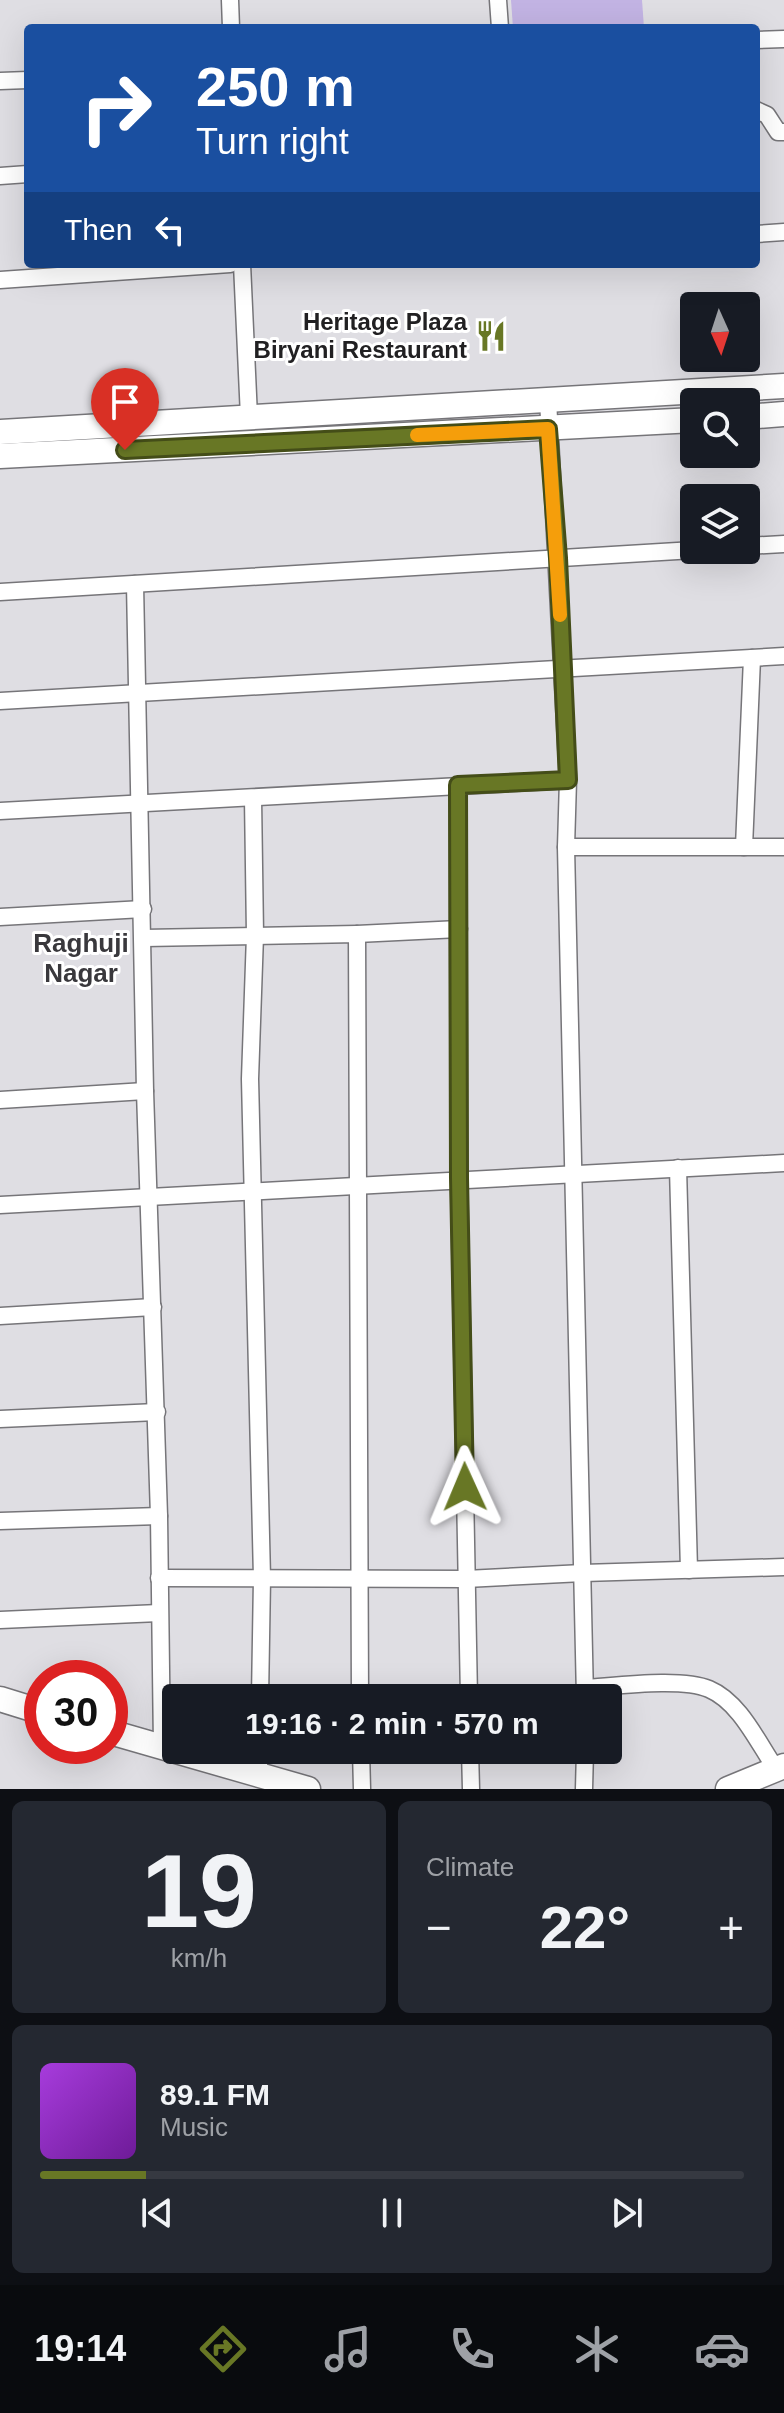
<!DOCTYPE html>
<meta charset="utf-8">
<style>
body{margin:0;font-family:Helvetica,sans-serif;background:#242831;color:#f1f3f6;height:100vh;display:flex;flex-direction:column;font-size:30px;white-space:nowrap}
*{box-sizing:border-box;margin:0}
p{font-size:26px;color:#9ea1a6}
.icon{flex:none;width:44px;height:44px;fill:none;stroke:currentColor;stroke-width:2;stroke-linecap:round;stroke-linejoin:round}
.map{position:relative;height:1789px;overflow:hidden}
.panel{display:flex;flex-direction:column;gap:12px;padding:12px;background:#0d0f14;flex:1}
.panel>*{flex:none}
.banner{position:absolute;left:24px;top:24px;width:736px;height:244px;border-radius:8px;box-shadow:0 8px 32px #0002;background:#1a4fa0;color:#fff;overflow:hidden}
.needle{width:52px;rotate:177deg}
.controls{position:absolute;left:680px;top:292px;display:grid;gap:16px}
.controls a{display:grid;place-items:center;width:80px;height:80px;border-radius:8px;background:#171b24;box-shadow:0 8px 32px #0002;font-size:40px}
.speed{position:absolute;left:24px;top:1660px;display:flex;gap:16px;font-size:40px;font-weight:700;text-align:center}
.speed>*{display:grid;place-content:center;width:104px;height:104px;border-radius:50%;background:#171b24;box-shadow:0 8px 32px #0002;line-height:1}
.speed .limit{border:12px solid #d22;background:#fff;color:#111}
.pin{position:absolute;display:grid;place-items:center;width:68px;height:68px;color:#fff;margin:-82px -34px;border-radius:50% 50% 50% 0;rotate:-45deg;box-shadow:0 0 8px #0007}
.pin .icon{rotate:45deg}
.me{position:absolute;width:88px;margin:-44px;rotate:359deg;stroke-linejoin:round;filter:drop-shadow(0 0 6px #0008)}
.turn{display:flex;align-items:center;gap:28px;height:168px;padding:0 40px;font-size:36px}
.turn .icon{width:104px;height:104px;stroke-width:2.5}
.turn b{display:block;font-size:56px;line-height:68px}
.then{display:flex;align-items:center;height:76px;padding:0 40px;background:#0003;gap:16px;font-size:30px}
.big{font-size:60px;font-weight:700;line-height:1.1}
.panel .tile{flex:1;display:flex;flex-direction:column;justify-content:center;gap:12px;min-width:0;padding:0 28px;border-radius:12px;background:#242831}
.panel .dial{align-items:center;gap:0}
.dial b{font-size:104px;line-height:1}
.song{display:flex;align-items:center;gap:24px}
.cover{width:96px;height:96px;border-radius:12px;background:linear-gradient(135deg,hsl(280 70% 55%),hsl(280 70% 35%))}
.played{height:8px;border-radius:4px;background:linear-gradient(90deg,#687725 15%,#363941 15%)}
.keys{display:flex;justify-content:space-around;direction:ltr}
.heat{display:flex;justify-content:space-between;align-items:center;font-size:44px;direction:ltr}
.panel .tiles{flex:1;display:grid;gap:12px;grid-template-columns:1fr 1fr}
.tile:last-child{grid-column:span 2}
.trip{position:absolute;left:162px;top:1684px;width:460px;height:80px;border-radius:8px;background:#171b24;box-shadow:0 8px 32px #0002;font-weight:700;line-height:80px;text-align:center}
.menu{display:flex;height:128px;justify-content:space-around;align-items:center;background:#090b0e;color:#9ea1a6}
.menu .icon{width:56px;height:56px}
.menu .current{color:#687725}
.menu b{font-size:36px;color:#f1f3f6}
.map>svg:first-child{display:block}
</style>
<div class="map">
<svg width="784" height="1789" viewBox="0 0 784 1789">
<rect width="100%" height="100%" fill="#dfdee3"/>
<path fill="#c2b3e3" d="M511,0H642L644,28H513Z"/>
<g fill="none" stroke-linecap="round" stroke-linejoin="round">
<defs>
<g id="street">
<path d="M230,0L231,28"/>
<path d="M498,0L500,28"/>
<path d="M756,40L784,39"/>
<path d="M0,81L28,80"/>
<path d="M756,110L767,115L778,132H784"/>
<path d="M0,176L28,174"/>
<path d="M756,234L784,232"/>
<path d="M242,264L249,417"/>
<path d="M0,280L230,264"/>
<path d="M548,400L568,780L566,847L585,1698"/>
<path d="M746,546L784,544"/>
<path d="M135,584L145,1091L159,1516L162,1747"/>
<path d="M0,592L694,550"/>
<path d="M0,701L784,656"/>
<path d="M458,785L459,1178L469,1698"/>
<path d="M253,798L255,935L250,1079L262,1578L260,1698"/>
<path d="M0,811L568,780"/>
<path d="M566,847H784"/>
<path d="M744,847L752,658"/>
<path d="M0,917L143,909"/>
<path d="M357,934L459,929"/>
<path d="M144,938L357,934L360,1698"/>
<path d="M0,1100L145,1091"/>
<path d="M678,1168L689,1570"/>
<path d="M0,1205C262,1193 522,1175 784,1163"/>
<path d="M0,1316L153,1307"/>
<path d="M0,1419L157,1412"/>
<path d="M0,1521L159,1516"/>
<path d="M159,1578L466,1579L583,1573L784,1567"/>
<path d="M0,1620L159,1613"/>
<path d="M585,1688C616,1686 682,1677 709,1689C740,1702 758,1743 776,1769"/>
<path d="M361,1750L362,1789"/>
<path d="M470,1750L471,1789"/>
<path d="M259,1775V1750"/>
<path d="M584,1789L585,1750"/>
</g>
<g id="secondary">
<path d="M746,417L784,414"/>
<path d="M0,432L784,386"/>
<path d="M0,456L694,420"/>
<path d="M0,1699L42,1712"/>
<path d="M110,1732L308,1789"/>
<path d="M728,1789L784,1766"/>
</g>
</defs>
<use href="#street" stroke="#767579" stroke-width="19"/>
<use href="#secondary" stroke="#767579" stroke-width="27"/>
<use href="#street" stroke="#fff" stroke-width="16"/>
<use href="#secondary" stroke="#fff" stroke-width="24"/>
</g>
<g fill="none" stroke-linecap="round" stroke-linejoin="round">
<defs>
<path id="route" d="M125,450L548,429L558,558L568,780L458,785L459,1178L465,1487"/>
</defs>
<use href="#route" stroke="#444d18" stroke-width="20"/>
<use href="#route" stroke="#687725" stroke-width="14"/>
<path stroke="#f59e0b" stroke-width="14" d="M417,435L548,429L560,615"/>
</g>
<defs>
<symbol id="restaurant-bare" viewBox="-9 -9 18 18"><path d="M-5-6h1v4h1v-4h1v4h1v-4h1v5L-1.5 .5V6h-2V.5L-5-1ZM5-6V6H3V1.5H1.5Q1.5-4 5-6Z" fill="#687725" stroke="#fff" stroke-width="2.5" paint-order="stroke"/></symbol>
</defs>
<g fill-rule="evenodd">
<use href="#restaurant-bare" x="469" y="314" width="44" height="44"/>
</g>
<g text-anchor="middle" stroke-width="6" stroke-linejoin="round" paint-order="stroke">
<g font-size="24" font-weight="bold" fill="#212022" stroke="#fff" text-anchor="end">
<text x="467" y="330">Heritage Plaza<tspan x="467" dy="28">Biryani Restaurant</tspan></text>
</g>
<g font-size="26" font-weight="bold" fill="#39383c" stroke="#fff">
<text x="81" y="952">Raghuji<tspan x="81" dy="30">Nagar</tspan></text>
</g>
</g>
</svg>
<div class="controls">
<a><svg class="needle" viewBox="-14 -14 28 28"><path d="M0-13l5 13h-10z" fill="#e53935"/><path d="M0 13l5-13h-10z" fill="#9ea1a6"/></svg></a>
<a><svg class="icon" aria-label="search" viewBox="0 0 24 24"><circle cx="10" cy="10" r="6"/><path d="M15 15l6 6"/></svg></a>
<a><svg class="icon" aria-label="layers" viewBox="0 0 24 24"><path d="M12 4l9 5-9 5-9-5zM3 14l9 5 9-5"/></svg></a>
</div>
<div class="speed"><div class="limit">30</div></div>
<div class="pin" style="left:125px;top:450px;background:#d93025"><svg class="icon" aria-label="arrive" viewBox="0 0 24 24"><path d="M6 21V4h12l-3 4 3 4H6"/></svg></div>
<svg class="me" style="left:465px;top:1487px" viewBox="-20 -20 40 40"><path d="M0-17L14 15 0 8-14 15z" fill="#687725" stroke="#fff" stroke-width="4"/></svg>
<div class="trip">19:16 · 2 min · 570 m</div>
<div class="banner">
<div class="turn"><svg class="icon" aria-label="right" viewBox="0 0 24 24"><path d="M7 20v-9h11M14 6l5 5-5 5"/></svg><div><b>250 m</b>Turn right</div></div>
<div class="then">Then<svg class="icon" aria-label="left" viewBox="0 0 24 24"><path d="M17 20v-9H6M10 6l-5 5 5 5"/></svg></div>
</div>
</div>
<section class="panel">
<div class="tiles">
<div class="tile dial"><b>19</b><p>km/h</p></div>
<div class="tile"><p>Climate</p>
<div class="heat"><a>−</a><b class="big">22°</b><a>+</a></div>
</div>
<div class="tile">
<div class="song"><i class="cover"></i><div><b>89.1 FM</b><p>Music</p></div></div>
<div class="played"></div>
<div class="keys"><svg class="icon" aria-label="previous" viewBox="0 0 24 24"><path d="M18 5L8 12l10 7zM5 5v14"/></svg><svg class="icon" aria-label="pause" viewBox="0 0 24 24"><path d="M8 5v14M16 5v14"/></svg><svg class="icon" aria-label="next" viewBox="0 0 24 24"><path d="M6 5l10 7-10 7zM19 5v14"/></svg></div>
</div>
</div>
</section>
<nav class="menu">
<b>19:14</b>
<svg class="icon current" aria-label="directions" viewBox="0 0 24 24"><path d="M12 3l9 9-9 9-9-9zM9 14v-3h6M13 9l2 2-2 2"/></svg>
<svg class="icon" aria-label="music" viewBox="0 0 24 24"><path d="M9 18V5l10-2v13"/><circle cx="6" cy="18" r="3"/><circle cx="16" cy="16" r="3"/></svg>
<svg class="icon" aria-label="phone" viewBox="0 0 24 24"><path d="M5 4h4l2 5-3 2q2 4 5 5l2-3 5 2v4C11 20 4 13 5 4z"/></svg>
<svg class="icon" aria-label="climate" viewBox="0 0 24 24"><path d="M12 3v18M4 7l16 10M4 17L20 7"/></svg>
<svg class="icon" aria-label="car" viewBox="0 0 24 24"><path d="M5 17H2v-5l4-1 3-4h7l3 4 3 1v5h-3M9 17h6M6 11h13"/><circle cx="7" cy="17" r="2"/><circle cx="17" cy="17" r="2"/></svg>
</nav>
